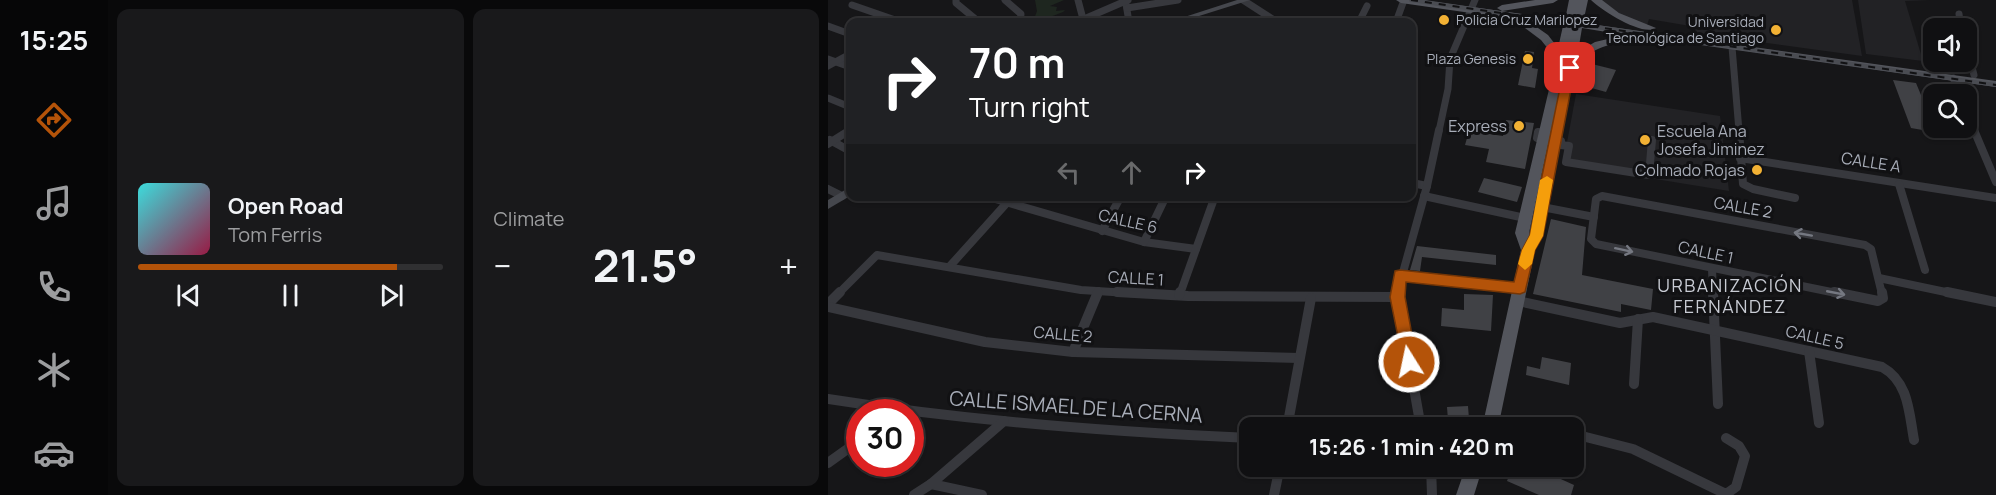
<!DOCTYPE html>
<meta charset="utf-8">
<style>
body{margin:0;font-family:Manrope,sans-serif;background:#19191b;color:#f1f3f6;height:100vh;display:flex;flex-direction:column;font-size:22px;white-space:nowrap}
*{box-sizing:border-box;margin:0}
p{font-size:20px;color:#9c9d9f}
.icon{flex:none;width:33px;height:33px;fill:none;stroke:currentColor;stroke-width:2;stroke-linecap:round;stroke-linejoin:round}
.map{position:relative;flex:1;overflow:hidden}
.drawer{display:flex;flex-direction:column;gap:9px;padding:9px;background:#09090a;width:720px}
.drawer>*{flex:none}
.top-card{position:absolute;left:18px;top:18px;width:570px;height:183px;border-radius:12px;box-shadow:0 2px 4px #0004,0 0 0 2px #303032;background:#202124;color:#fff;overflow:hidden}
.tools{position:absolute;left:1095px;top:18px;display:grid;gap:12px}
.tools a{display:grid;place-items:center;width:54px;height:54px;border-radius:12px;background:#101012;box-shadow:0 2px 4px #0004,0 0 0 2px #303032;font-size:30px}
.speed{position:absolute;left:18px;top:399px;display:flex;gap:12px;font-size:30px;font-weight:700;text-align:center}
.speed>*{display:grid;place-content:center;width:78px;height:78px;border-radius:50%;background:#101012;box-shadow:0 2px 4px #0004,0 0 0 2px #303032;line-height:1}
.speed .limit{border:9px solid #d22;background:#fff;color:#111}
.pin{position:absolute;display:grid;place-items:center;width:51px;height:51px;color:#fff;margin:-26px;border-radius:12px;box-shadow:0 3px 9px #0006}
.me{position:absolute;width:66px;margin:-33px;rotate:350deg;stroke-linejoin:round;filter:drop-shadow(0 0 4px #0008)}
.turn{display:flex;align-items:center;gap:21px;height:126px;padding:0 24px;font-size:27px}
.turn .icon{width:78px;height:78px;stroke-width:2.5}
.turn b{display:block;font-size:42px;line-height:51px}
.lanes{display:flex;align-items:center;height:57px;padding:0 24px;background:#0003;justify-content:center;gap:30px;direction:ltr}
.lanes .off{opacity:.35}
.big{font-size:45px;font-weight:700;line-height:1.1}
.drawer .tile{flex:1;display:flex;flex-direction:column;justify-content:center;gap:9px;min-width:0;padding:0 21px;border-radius:12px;background:#19191b}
.song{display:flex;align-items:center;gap:18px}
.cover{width:72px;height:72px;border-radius:9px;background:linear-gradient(135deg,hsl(180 70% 55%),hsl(340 70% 35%))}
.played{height:6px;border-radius:3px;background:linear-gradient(90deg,#b45309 85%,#303032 85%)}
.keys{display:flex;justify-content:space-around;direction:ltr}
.heat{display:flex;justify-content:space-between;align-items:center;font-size:33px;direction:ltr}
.drawer .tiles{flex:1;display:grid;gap:9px;grid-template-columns:repeat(2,1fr)}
.trip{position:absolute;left:411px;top:417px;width:345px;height:60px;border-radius:12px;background:#101012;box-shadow:0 2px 4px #0004,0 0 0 2px #303032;font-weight:700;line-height:60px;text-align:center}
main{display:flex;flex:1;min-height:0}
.tabs{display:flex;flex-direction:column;width:108px;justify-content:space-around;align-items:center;background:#060607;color:#9c9d9f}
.tabs .icon{width:42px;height:42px}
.tabs .current{color:#b45309}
.tabs b{font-size:27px;color:#f1f3f6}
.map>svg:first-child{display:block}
</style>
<main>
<nav class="tabs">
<b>15:25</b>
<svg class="icon current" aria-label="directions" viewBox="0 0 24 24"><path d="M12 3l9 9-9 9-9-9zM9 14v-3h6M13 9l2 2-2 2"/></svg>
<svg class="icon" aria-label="music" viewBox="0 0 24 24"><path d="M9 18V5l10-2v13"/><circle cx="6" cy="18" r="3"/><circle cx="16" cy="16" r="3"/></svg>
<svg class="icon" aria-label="phone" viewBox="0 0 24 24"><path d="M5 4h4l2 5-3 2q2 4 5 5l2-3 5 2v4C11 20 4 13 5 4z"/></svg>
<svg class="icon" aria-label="climate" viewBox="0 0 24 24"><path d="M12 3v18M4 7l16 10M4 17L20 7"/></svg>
<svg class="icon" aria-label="car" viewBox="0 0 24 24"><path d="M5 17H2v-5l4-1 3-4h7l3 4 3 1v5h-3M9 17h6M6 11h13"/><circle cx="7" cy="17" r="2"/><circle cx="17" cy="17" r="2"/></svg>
</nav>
<section class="drawer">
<div class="tiles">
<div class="tile">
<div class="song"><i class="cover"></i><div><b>Open Road</b><p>Tom Ferris</p></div></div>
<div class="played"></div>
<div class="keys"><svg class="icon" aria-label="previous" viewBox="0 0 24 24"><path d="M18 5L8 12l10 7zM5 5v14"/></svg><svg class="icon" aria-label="pause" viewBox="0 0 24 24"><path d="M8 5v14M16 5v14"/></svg><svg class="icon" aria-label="next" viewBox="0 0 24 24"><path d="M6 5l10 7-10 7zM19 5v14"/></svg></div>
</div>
<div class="tile"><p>Climate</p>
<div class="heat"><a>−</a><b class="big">21.5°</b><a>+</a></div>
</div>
</div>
</section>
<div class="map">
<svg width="1168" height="495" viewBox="0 0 1168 495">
<rect width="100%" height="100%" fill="#161618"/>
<g fill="#222225">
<path d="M773,0H1024L1034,56L866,33L868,27L821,19L819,25L795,16Z"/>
<path d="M1030,0H1102L1077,1L1095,61L1038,54Z"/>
<path d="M748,94L892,116L901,191L735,164Z"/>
</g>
<path fill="#1e261f" d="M207,0H236L222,6L229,7L228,11L237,10L235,12L222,17V20L231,22H205L209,11Z"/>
<g fill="#404145">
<path d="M697,51L706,52L704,68L710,69L707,88L690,85Z"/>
<path d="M760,63L788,70L778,92L749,84Z"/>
<path d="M1065,80L1088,83L1098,107L1106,108V132L1083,128Z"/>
<path d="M678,120L706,123L697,169L658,162L661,149L637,145L641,131L675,136Z"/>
<path d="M1106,128H1133L1137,136L1106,132Z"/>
<path d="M656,178L694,187L689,202L650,192Z"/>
<path d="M723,219L758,227L754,275L825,289L823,310L793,304V312L705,294Z"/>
<path d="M589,246L668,255V265L594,257L592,271L582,270Z"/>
<path d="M636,294L665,295L663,331L613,326L614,308L636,310Z"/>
<path d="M714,357L743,363L741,385L698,375L699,366L712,369Z"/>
<path d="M640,406L641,419L620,420L619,407Z"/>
<path d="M685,466H704L746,485L743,495H711L679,481Z"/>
</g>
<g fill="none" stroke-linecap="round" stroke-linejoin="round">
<g stroke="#37383d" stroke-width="7">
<path d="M128,0V3L151,22"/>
<path d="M177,0L193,14L192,22"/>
<path d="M250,0L255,19"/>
<path d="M415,0L449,22"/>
<path d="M298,4L301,22"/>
<path d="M24,5L73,22"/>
<path d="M299,8L350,0"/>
<path d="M1131,14L1133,28"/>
<path d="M249,22L300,0"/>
<path d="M531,22L539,6"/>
<path d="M568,22L576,0"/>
<path d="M0,26L22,34"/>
<path d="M1138,45L1146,75"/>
<path d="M904,47L911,131"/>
<path d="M0,59L22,67"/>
<path d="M0,66L22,54"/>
<path d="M1125,78L1132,94"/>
<path d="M0,98L22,107"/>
<path d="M1138,110L1147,131"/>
<path d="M611,131L620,89L622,59L647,0"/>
</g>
<g stroke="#37383d" stroke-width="8">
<path d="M911,130L915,184L925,189L967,198"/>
<path d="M1146,130L1168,182"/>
<path d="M717,133L710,132L709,138L733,141V145L741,146L738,162L821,175L824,140"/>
<path d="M2,140L22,151"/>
<path d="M0,144L22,130"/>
<path d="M912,158L1168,198"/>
<path d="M584,183L599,186"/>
<path d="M1071,184L1097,270"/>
<path d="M0,189L14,196"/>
<path d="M157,196L316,242L368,249"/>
<path d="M596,196L697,218"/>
<path d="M709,206L766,217"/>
<path d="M274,231L293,196"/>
<path d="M316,242L338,196"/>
<path d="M122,266L185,196"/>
<path d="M884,269L885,294"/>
<path d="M572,275L692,288"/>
<path d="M1051,278L1127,294"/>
<path d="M10,294L49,255L253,290L316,294"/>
<path d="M269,294L270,291"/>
<path d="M352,294L387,196"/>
<path d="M569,294L599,186L611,130"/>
<path d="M1013,294L768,244L763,239L768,199L774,196L1037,245L1043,249L1054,294"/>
</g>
<g stroke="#37383d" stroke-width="10">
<path d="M289,292L360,296L569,297"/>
<path d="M569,292L593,428"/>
<path d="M885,292L890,404"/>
<path d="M1006,292L1050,301L1055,298L1054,292"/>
<path d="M1119,292L1168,302"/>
<path d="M351,295L352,292"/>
<path d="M690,301L792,323L825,317L1054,367C1081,382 1081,413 1086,440"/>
<path d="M0,304L12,292"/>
<path d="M0,307L157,342L245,352L471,358"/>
<path d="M981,351L991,423"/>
<path d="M245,352L270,292"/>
<path d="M806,384L810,319"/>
<path d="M0,399C140,421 280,432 422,438"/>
<path d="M664,422L710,428"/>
<path d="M459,428L483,298"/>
<path d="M746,434L805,449L898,494L908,487L917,456L911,446L898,438"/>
<path d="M0,463L32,440"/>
<path d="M603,466L604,495"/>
<path d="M616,466L644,475"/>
<path d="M103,484L154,495"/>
<path d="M86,495L103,484L176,421"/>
<path d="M446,495L452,466"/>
</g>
<g fill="#45474d" fill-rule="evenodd">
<path d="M409,0H422L352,22H341Z"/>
<path d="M22,187V196L0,209V200Z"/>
</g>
<g fill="#53555c" fill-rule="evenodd">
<path d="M568,0H593L737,20L741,0H760L755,23L1168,81V87L809,36L808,39C784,44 764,46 747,67L715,236L707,250L670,428H654L693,250L687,233L727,64L721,50L713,40L685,19L573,3ZM700,21L735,26L730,48L720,35ZM754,28L797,35L767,42L750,52ZM737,66L701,235V233Z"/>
<path d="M707,0H730L725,3L674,11L669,8L674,5Z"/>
<path d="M763,0H774L791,13L828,28C815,37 773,10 763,0Z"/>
<path d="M638,466H655L646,495H628Z"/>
</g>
<defs>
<path id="rail" d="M583,0L1168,85"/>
</defs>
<use href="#rail" stroke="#4a4c52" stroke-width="4"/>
<use href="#rail" stroke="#111113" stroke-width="2" stroke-dasharray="7" stroke-linecap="butt"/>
</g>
<defs><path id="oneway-shaft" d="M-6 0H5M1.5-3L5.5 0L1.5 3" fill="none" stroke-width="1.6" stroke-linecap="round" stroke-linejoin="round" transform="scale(1.5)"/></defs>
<g stroke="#757881">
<use href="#oneway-shaft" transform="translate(975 234) rotate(-170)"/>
<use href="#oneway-shaft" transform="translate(796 250) rotate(12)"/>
<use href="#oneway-shaft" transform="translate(1008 293) rotate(11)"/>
</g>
<path fill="#b45309" stroke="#753606" stroke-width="1.5" d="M742,65L747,68L715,236L707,250L697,292L692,294L578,282L577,297L589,362L587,367L581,369L576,367L562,297L567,271L572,270L686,282L694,250L702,235L736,68Z"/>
<path fill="#f59e0b" d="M719,176L725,180L715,236L707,250L704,264L697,270L690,264L694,250L702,235L712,180Z"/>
<g fill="#f2b134" stroke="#111113" stroke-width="2">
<circle cx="616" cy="20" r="6"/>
<circle cx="948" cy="30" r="6"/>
<circle cx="700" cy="59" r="6"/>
<circle cx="691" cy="126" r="6"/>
<circle cx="817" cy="140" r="6"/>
<circle cx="929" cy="170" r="6"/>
</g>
<g text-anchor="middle" stroke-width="6" stroke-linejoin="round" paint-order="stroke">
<g font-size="14" fill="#a8adb8" stroke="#111113" text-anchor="end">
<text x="628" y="25" text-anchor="start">Policia Cruz Marilopez</text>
<text x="936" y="27">Universidad<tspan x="936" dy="16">Tecnológica de Santiago</tspan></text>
<text x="688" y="64">Plaza Genesis</text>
</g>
<g font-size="16" fill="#a8adb8" stroke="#111113" text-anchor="end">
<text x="679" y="132">Express</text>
<text x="829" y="137" text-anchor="start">Escuela Ana<tspan x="829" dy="18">Josefa Jiminez</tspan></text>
<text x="917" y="176">Colmado Rojas</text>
</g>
<g font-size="16" fill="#a8adb8" stroke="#111113">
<text transform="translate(1043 162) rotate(9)" y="6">CALLE A</text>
<text transform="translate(915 207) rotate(10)" y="6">CALLE 2</text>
<text transform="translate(300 221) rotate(13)" y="6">CALLE 6</text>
<text transform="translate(878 252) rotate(12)" y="6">CALLE 1</text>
<text transform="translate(308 278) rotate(3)" y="6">CALLE 1</text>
<text transform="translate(235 334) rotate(5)" y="6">CALLE 2</text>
<text transform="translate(987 337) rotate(13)" y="6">CALLE 5</text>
</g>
<g font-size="18" letter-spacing="1.5" fill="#c9ccd4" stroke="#111113">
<text x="902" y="292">URBANIZACIÓN<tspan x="902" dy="21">FERNÁNDEZ</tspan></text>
</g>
<g font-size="20" fill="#a8adb8" stroke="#111113">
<text transform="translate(248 407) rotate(4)" y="7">CALLE ISMAEL DE LA CERNA</text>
</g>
</g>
</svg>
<div class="tools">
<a><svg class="icon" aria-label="sound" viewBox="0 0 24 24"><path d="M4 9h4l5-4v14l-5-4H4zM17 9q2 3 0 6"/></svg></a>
<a><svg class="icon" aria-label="search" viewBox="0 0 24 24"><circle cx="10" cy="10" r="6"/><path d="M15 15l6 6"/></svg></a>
</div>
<div class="speed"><div class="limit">30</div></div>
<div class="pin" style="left:742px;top:68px;background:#d93025"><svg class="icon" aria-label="arrive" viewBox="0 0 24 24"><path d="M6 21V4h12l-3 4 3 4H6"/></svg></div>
<svg class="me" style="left:581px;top:362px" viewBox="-20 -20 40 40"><circle r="17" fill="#b45309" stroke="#fff" stroke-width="3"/><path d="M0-11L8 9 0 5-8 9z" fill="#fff"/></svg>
<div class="trip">15:26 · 1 min · 420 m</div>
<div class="top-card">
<div class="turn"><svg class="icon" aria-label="right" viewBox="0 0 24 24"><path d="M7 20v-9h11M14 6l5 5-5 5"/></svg><div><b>70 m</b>Turn right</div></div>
<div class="lanes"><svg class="icon off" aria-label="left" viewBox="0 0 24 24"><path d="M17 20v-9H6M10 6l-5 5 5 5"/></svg><svg class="icon off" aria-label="ahead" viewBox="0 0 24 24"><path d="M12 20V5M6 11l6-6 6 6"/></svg><svg class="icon" aria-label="right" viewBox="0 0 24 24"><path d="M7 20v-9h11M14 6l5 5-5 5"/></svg></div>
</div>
</div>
</main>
